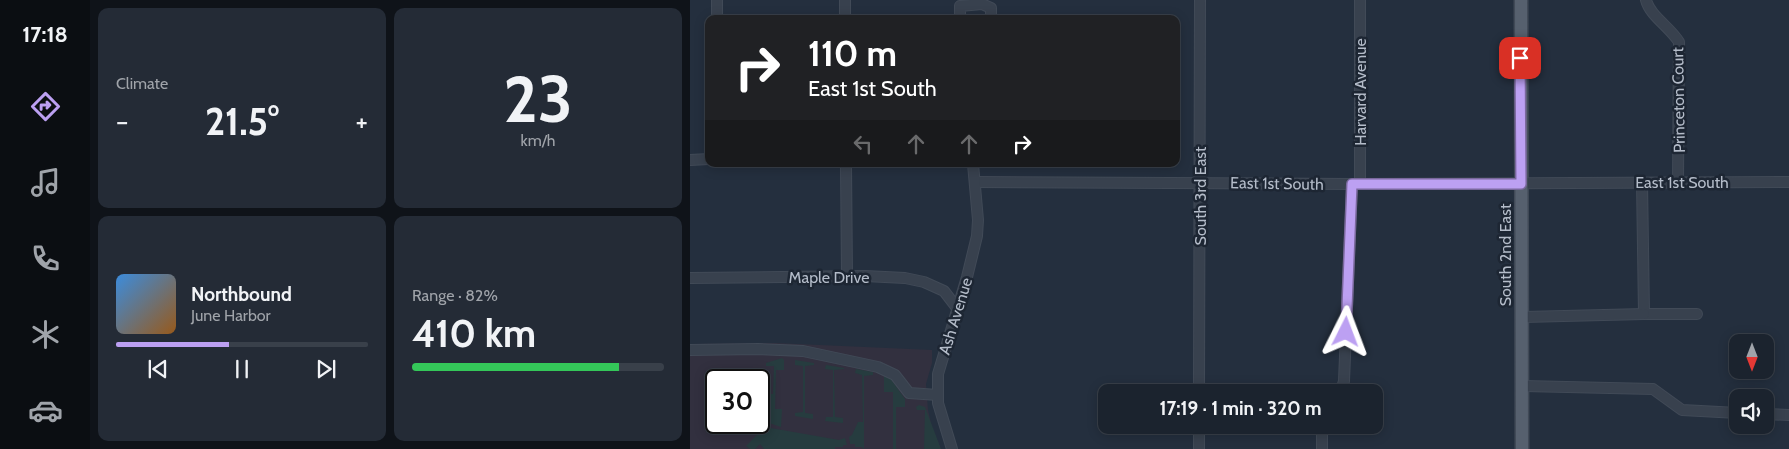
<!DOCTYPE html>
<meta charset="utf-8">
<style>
body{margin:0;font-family:Cabin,sans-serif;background:#242b36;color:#f1f3f6;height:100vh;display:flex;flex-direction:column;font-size:19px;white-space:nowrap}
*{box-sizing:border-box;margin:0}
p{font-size:16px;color:#a0a4aa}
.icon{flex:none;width:28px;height:28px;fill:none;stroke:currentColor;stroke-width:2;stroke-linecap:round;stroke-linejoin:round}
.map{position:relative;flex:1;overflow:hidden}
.side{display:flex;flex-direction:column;gap:8px;padding:8px;background:#0f1319;width:600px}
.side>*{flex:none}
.hud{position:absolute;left:15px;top:15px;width:475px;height:152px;border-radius:10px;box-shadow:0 2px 12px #0003,0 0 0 1px #39404a;background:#202124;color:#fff;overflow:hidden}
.needle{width:32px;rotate:180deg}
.controls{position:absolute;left:1039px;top:334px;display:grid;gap:10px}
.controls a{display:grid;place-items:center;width:45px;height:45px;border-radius:10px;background:#1b232e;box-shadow:0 2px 12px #0003,0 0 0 1px #39404a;font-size:25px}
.speed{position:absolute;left:15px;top:369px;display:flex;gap:10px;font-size:25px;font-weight:700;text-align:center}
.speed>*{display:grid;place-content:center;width:65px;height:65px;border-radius:50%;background:#1b232e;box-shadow:0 2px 12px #0003,0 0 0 1px #39404a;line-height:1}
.speed .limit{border:2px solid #111;border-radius:8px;background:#fff;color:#111}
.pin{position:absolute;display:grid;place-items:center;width:42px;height:42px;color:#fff;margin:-21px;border-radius:10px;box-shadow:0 2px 8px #0006}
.me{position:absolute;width:55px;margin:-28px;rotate:3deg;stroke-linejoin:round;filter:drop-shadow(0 0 4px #0008)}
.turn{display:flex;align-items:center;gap:18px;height:105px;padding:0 20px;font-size:22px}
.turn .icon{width:65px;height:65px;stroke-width:2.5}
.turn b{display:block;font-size:35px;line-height:42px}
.lanes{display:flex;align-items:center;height:48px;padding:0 20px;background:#0003;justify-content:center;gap:25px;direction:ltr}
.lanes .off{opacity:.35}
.big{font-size:38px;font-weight:700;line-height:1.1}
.side .widget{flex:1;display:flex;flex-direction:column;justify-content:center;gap:8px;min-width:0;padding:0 18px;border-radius:10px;background:#242b36}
.side .dial{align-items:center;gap:0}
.dial b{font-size:65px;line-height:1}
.song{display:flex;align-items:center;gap:15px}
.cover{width:60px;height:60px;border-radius:8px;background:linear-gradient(135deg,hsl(210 70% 55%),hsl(30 70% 35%))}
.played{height:5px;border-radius:2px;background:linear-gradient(90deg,#bca0f2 45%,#39404a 45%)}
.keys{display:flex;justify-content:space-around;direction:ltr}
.heat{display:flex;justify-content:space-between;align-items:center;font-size:28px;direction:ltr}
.charge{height:8px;border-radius:4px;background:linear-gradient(90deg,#34c759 82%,#39404a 0)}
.side .tiles{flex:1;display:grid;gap:8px;grid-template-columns:repeat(2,1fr)}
.trip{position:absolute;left:408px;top:384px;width:285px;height:50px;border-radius:10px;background:#1b232e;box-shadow:0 2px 12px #0003,0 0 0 1px #39404a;font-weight:700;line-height:50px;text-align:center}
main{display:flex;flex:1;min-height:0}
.menu{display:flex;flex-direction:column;width:90px;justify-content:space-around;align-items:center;background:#0b0e12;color:#a0a4aa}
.menu .icon{width:35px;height:35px}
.menu .active{color:#bca0f2}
.menu b{font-size:22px;color:#f1f3f6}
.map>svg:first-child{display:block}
</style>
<main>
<nav class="menu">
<b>17:18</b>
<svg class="icon active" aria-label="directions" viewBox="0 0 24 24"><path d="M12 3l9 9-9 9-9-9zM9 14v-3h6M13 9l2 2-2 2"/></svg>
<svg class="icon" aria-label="music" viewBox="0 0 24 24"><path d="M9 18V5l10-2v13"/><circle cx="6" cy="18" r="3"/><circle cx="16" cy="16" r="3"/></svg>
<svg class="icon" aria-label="phone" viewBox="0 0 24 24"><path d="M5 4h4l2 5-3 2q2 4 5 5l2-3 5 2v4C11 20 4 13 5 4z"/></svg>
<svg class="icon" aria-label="climate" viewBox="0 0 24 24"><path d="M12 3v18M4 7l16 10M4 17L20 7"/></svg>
<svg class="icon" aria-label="car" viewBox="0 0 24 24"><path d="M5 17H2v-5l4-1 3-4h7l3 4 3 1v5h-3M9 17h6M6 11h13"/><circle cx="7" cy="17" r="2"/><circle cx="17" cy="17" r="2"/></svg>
</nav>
<section class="side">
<div class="tiles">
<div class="widget"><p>Climate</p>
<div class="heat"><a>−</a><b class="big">21.5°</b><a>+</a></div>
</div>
<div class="widget dial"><b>23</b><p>km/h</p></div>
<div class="widget">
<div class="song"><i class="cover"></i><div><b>Northbound</b><p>June Harbor</p></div></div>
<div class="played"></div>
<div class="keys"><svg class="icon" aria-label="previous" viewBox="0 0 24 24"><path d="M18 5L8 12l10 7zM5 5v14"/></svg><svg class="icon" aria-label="pause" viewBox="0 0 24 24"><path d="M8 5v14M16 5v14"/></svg><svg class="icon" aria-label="next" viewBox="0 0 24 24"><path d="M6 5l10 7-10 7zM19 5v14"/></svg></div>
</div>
<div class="widget"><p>Range · 82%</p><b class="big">410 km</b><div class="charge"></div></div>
</div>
</section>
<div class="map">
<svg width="1099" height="449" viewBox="0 0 1099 449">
<rect width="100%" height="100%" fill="#242f3e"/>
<path fill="#32303f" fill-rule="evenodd" d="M85,343L242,350V363L236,384L238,410L242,428L251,449H0V344ZM26,380H69V422H26Z"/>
<g fill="#263c3f">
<path d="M92,358L94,360V370H86L85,409H92L91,427L79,423V402H69V400H76L77,394H83L84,366H76V363Z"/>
<path d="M105,360L124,363V365L115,366V413L123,414V419L105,416V413L113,412V366L105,365Z"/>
<path d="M136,365L154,368V369L144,370L145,417L153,418V423L135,421L136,417H143V370L135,369Z"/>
<path d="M166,369L183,372V375L174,376V449L172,447H165V444H160L159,437L162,435L168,422H173L172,375L165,373Z"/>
<path d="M194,375H198L215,399V407H206V449H203V392H194Z"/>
<path d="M229,405L235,407L251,449H234L235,410H227L226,407Z"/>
<path d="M75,427L149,440L155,438L157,445H153V447H145V449H74L70,444L65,449H60L56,446Z"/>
</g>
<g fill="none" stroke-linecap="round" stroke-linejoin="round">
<defs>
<g id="minor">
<path d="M155,0V19"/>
<path d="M670,0V184"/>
<path d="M956,0C960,16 980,27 989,42L988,182"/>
<path d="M27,19V0"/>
<path d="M270,19V6L292,4L301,8V19"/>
<path d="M0,160L19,159"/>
<path d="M156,164L157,276"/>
<path d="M285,182L662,184L1099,182"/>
<path d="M952,182L954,314H1007"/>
<path d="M0,278L175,276L215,278L234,282L254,291L267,308"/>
<path d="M831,317L954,314"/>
<path d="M0,350L68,349L113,351L188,367L205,375L219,393L248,395"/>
<path d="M831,386L963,389L992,410L1048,413"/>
<path d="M509,392L510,0"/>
<path d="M648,392L651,391L654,381L662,184"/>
<path d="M1075,414L1099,415"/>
<path d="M262,449L248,403V374L277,277L287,236L288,220L283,164"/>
<path d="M509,449V425"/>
<path d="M632,449V425"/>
</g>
<path id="major" d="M831,0L832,449"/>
</defs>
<use href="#minor" stroke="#414a57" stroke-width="12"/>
<use href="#major" stroke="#414a57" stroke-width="15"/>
<use href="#minor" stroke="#38414e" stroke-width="10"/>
<use href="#major" stroke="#56606e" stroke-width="12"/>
</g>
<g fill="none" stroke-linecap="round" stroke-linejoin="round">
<defs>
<path id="route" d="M656,332L662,184H831L830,58"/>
</defs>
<use href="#route" stroke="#7a689d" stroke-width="12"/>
<use href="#route" stroke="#bca0f2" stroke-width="9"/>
</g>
<g text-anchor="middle" stroke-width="5" stroke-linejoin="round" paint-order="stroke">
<g font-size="16" fill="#b4bcc9" stroke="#1d2633">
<text transform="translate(670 92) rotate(-90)" y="6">Harvard Avenue</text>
<text transform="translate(988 100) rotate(-91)" y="6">Princeton Court</text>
<text x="992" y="188">East 1st South</text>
<text transform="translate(587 183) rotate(1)" y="6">East 1st South</text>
<text transform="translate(510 196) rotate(-90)" y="6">South 3rd East</text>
<text transform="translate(815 255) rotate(-90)" y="6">South 2nd East</text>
<text x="139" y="283">Maple Drive</text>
<text transform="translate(265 316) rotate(-73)" y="6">Ash Avenue</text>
</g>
</g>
</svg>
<div class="controls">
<a><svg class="needle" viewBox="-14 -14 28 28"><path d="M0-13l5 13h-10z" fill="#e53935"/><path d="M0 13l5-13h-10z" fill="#a0a4aa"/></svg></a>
<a><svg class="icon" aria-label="sound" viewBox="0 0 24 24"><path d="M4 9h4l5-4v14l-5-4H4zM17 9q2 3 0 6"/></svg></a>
</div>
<div class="speed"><div class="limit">30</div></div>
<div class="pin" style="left:830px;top:58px;background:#d93025"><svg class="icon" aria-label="arrive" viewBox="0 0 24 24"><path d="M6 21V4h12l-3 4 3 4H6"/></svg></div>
<svg class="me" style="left:656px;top:332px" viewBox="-20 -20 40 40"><path d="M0-17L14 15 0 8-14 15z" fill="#bca0f2" stroke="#fff" stroke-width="4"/></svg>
<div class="trip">17:19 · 1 min · 320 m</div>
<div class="hud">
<div class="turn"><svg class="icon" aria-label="right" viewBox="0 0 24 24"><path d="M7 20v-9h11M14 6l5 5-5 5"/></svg><div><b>110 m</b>East 1st South</div></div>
<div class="lanes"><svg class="icon off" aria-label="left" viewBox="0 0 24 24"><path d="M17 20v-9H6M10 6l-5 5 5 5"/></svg><svg class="icon off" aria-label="ahead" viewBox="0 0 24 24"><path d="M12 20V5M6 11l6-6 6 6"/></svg><svg class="icon off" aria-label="ahead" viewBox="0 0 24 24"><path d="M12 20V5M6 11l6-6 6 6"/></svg><svg class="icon" aria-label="right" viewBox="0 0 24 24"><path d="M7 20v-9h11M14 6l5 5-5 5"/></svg></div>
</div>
</div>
</main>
